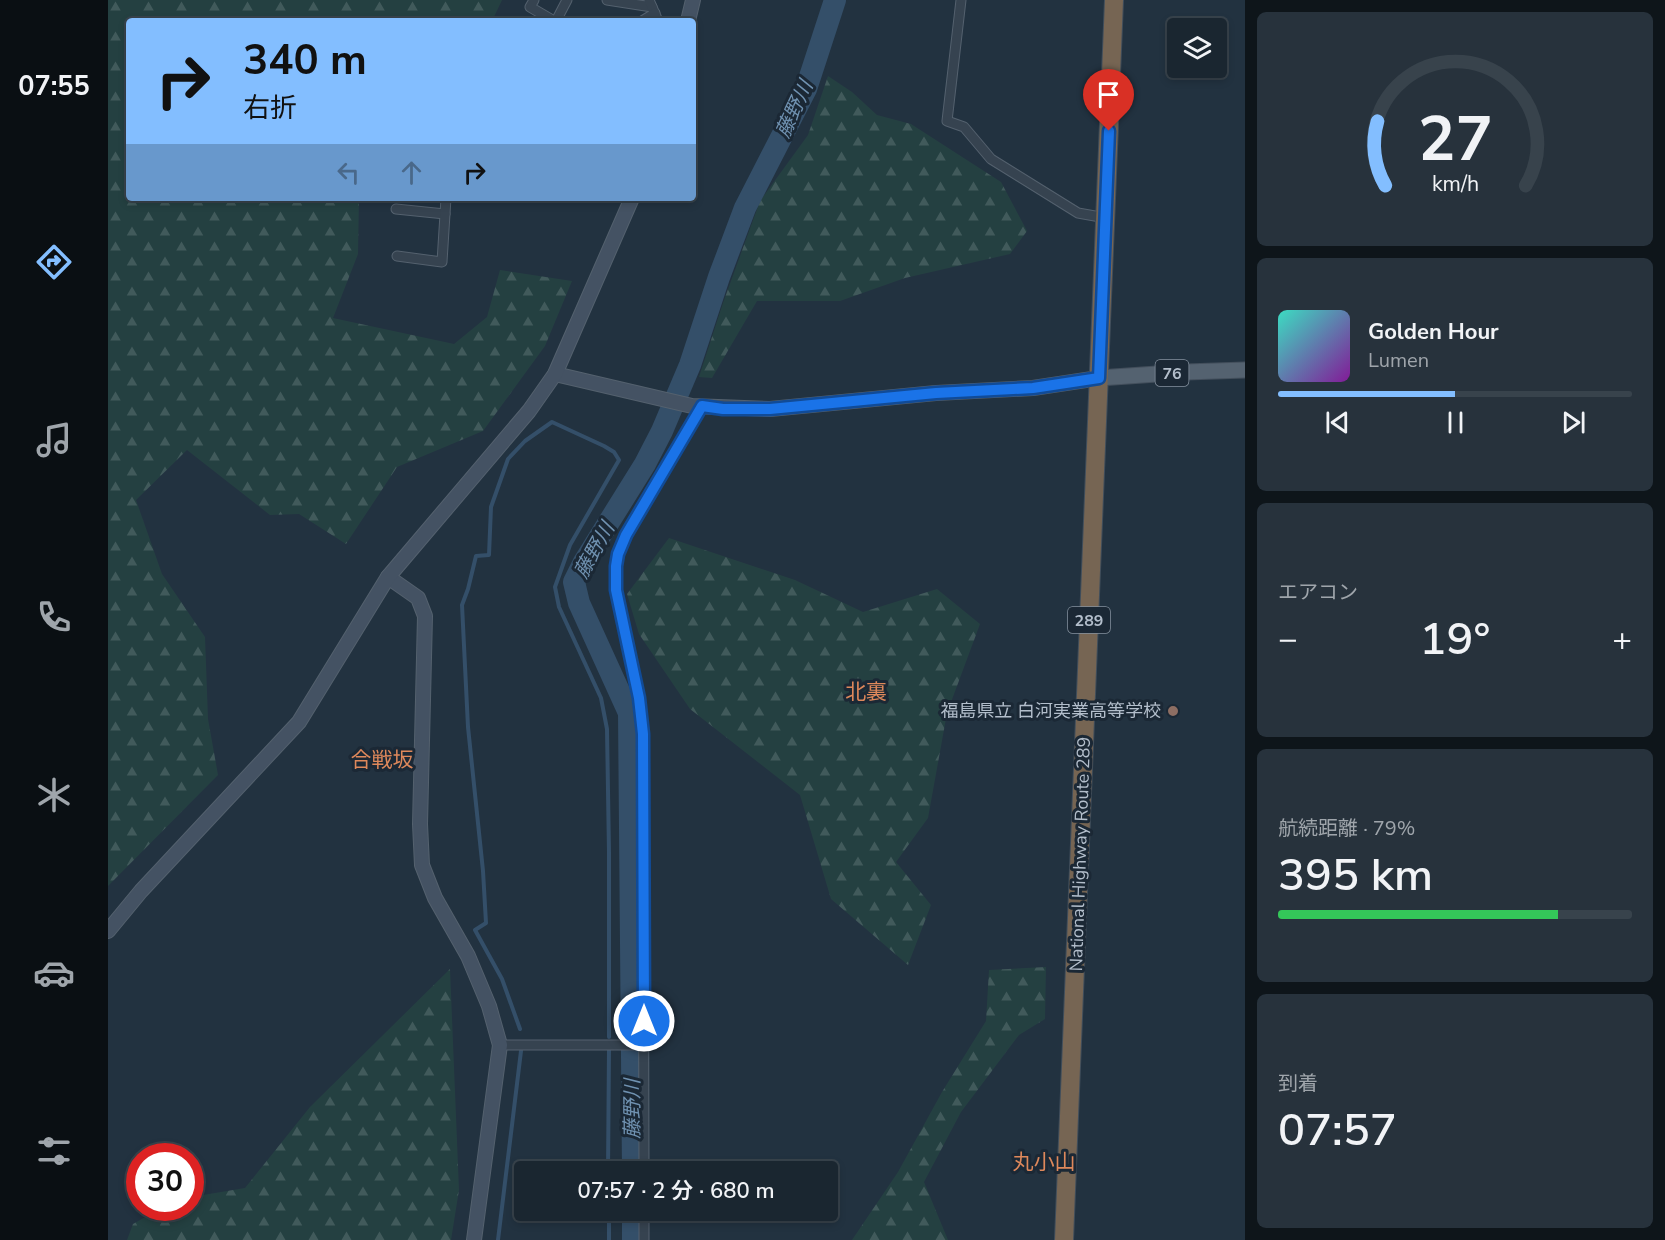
<!DOCTYPE html>
<html lang="ja">
<meta charset="utf-8">
<style>
body{margin:0;font-family:"Nunito Sans","Noto Sans JP",sans-serif;background:#27323c;color:#f1f3f6;height:100vh;display:flex;flex-direction:column;font-size:22px;white-space:nowrap}
*{box-sizing:border-box;margin:0}
p{font-size:20px;color:#9fa5ab}
.icon{flex:none;width:33px;height:33px;fill:none;stroke:currentColor;stroke-width:2;stroke-linecap:round;stroke-linejoin:round}
.map{position:relative;flex:1;overflow:hidden}
.panel{display:flex;flex-direction:column;gap:12px;padding:12px;background:#0e151a;width:420px}
.panel>*{flex:none}
.banner{position:absolute;left:18px;top:18px;width:570px;height:183px;border-radius:6px;box-shadow:0 3px 9px #0003,0 0 0 2px #38434c;background:#83beff;color:#111;overflow:hidden}
.buttons{position:absolute;left:1059px;top:18px;display:grid;gap:12px}
.buttons a{display:grid;place-items:center;width:60px;height:60px;border-radius:6px;background:#1a2630;box-shadow:0 3px 9px #0003,0 0 0 2px #38434c;font-size:30px}
.speed{position:absolute;left:18px;top:1143px;display:flex;gap:12px;font-size:30px;font-weight:700;text-align:center}
.speed>*{display:grid;place-content:center;width:78px;height:78px;border-radius:50%;background:#1a2630;box-shadow:0 3px 9px #0003,0 0 0 2px #38434c;line-height:1}
.speed .limit{border:9px solid #d22;background:#fff;color:#111}
.pin{position:absolute;display:grid;place-items:center;width:51px;height:51px;color:#fff;margin:-62px -26px;border-radius:50% 50% 50% 0;rotate:-45deg;box-shadow:0 0 6px #0007}
.pin .icon{rotate:45deg}
.me{position:absolute;width:66px;margin:-33px;rotate:0deg;stroke-linejoin:round;filter:drop-shadow(0 0 4px #0008)}
.turn{display:flex;align-items:center;gap:21px;height:126px;padding:0 18px;font-size:27px}
.turn .icon{width:78px;height:78px;stroke-width:2.5}
.turn b{display:block;font-size:42px;line-height:51px}
.lanes{display:flex;align-items:center;height:57px;padding:0 18px;background:#0003;justify-content:center;gap:30px;direction:ltr}
.lanes .off{opacity:.35}
.big{font-size:45px;font-weight:600;line-height:1.1}
.panel .widget{flex:1;display:flex;flex-direction:column;justify-content:center;gap:9px;min-width:0;padding:0 21px;border-radius:9px;background:#27323c}
.panel .dial{align-items:center;gap:0}
.dial svg{height:156px;overflow:visible;fill:none;stroke:#38434c;stroke-width:7;stroke-linecap:round;text-anchor:middle}
.dial text{fill:#f1f3f6;stroke:none}
.song{display:flex;align-items:center;gap:18px}
.cover{width:72px;height:72px;border-radius:9px;background:linear-gradient(135deg,hsl(170 70% 55%),hsl(290 70% 35%))}
.played{height:6px;border-radius:3px;background:linear-gradient(90deg,#83beff 50%,#38434c 50%)}
.keys{display:flex;justify-content:space-around;direction:ltr}
.heat{display:flex;justify-content:space-between;align-items:center;font-size:33px;direction:ltr}
.charge{height:9px;border-radius:4px;background:linear-gradient(90deg,#34c759 79%,#38434c 0)}
.trip{position:absolute;left:406px;top:1161px;width:324px;height:60px;border-radius:6px;background:#1a2630;box-shadow:0 3px 9px #0003,0 0 0 2px #38434c;font-weight:600;line-height:60px;text-align:center}
main{display:flex;flex:1;min-height:0}
.menu{display:flex;flex-direction:column;width:108px;justify-content:space-around;align-items:center;background:#0a0f13;color:#9fa5ab}
.menu .icon{width:42px;height:42px}
.menu .on{color:#83beff}
.menu b{font-size:27px;color:#f1f3f6}
.map>svg:first-child{display:block}
</style>
<main>
<nav class="menu">
<b>07:55</b>
<svg class="icon on" aria-label="directions" viewBox="0 0 24 24"><path d="M12 3l9 9-9 9-9-9zM9 14v-3h6M13 9l2 2-2 2"/></svg>
<svg class="icon" aria-label="music" viewBox="0 0 24 24"><path d="M9 18V5l10-2v13"/><circle cx="6" cy="18" r="3"/><circle cx="16" cy="16" r="3"/></svg>
<svg class="icon" aria-label="phone" viewBox="0 0 24 24"><path d="M5 4h4l2 5-3 2q2 4 5 5l2-3 5 2v4C11 20 4 13 5 4z"/></svg>
<svg class="icon" aria-label="climate" viewBox="0 0 24 24"><path d="M12 3v18M4 7l16 10M4 17L20 7"/></svg>
<svg class="icon" aria-label="car" viewBox="0 0 24 24"><path d="M5 17H2v-5l4-1 3-4h7l3 4 3 1v5h-3M9 17h6M6 11h13"/><circle cx="7" cy="17" r="2"/><circle cx="17" cy="17" r="2"/></svg>
<svg class="icon" aria-label="filters" viewBox="0 0 24 24"><path d="M4 7h16M4 17h16"/><circle cx="9" cy="7" r="2"/><circle cx="15" cy="17" r="2"/></svg>
</nav>
<div class="map">
<svg width="1137" height="1240" viewBox="0 0 1137 1240">
<defs>
<pattern id="forest-firs" width="22" height="20" patternUnits="userSpaceOnUse" patternTransform="scale(1.5)"><rect width="22" height="20" fill="#244041"/><path d="M5 1l3.5 6h-7zM16 11l3.5 6h-7z" fill="#415a5b"/></pattern>
</defs>
<rect width="100%" height="100%" fill="#223240"/>
<g fill="url(#forest-firs)">
<path d="M0,0H394L384,21H21V198H251L250,254L225,318L346,344L379,317L392,270L464,281L437,346L375,431L289,467L238,544L191,514L162,515L79,450L28,500L54,574L97,637L100,719L110,775L0,886Z"/>
<path d="M720,76L744,92L769,115L803,124L893,182L919,231L902,254L797,278L732,301H649L604,378L591,377L615,303L652,201L700,135Z"/>
<path d="M561,538L687,580L755,612L829,589L872,624L839,713L820,818L788,862L823,905L800,965L723,899L692,795L582,709L531,634L519,594Z"/>
<path d="M938,967L937,1019L911,1035L853,1112L816,1182L840,1240H744L790,1172L834,1092L878,1021L881,970Z"/>
<path d="M342,969L351,1190L343,1240H19L25,1224L53,1208H82L83,1197L137,1188L202,1107Z"/>
</g>
<g fill="none" stroke-linecap="round" stroke-linejoin="round">
<g stroke="#344f69" stroke-width="4">
<path d="M412,1029L394,979L367,930L378,923L375,871L360,727L354,605L360,589L368,556L381,555L383,507L400,459L417,441L444,422L496,446L506,452L511,460L462,545L447,587L451,607L493,698L499,729L501,852V1037"/>
<path d="M500,1172L501,1049"/>
<path d="M501,1210V1240"/>
<path d="M390,1240L413,1051"/>
</g>
<g stroke="#344f69" stroke-width="22">
<path d="M525,1172L521,713L471,603L466,582L476,562L537,464L554,431L582,365L611,277L637,208L698,89L727,0"/>
<path d="M525,1210V1240"/>
</g>
<defs>
<g id="street">
<path d="M426,0L422,7L446,21"/>
<path d="M499,0L544,7"/>
<path d="M541,0L550,21"/>
<path d="M853,0L839,121L856,127L883,159L970,213L998,218"/>
<path d="M448,21L459,0"/>
<path d="M534,21L547,13"/>
<path d="M288,209L337,214"/>
<path d="M289,256L334,262L338,198"/>
<path d="M392,1045H536"/>
<path d="M536,1172L535,734L531,698L508,590V566L510,554L518,535L594,406"/>
<path d="M536,1210V1240"/>
</g>
<g id="secondary">
<path d="M580,21L585,0"/>
<path d="M447,374L584,406L662,409L828,393L925,388L991,378"/>
<path d="M280,577L310,598L317,616L312,824L314,865L327,898L360,956L381,1006L392,1045L366,1240"/>
<path d="M0,931L33,891L191,722L280,577L421,411L447,374L524,198"/>
</g>
<path id="primary" d="M991,378L1078,372L1137,370"/>
<path id="highway" d="M956,1240L1006,0"/>
</defs>
<use href="#street" stroke="#54616e" stroke-width="11"/>
<use href="#secondary" stroke="#54616e" stroke-width="16"/>
<use href="#primary" stroke="#434f5c" stroke-width="17"/>
<use href="#highway" stroke="#414e5b" stroke-width="20"/>
<use href="#street" stroke="#364350" stroke-width="9"/>
<use href="#secondary" stroke="#445263" stroke-width="14"/>
<use href="#primary" stroke="#546270" stroke-width="15"/>
<use href="#highway" stroke="#766553" stroke-width="18"/>
</g>
<g fill="none" stroke-linecap="round" stroke-linejoin="round">
<defs>
<path id="route" d="M536,1021L535,734L531,698L508,590V566L510,554L518,535L594,406L615,409H662L828,393L925,388L991,378L1001,131"/>
</defs>
<use href="#route" stroke="#114b97" stroke-width="15"/>
<use href="#route" stroke="#1a73e8" stroke-width="10"/>
</g>
<circle fill="#8d6e63" stroke="#1b2835" stroke-width="2" cx="1065" cy="711" r="6"/>
<g text-anchor="middle" stroke-width="6" stroke-linejoin="round" paint-order="stroke">
<g fill="#1b2835" stroke="#85919e" stroke-width="1.5">
<rect x="1047.5" y="360" width="33" height="26" rx="4.5"/>
<rect x="960" y="607" width="42" height="26" rx="4.5"/>
</g>
<g font-size="16" font-weight="bold" fill="#b3becb">
<text x="1064" y="379">76</text>
<text x="981" y="626">289</text>
</g>
<g font-size="18" fill="#b3becb" stroke="#1b2835" text-anchor="end">
<text x="1053" y="717">福島県立 白河実業高等学校</text>
</g>
<g font-size="18" fill="#b3becb" stroke="#1b2835">
<text transform="translate(972 854) rotate(-88)" y="6">National Highway Route 289</text>
</g>
<g font-size="20" font-style="italic" fill="#7092b1" stroke="#1b2835">
<text transform="translate(686 109) rotate(-65)" y="7">藤野川</text>
<text transform="translate(486 550) rotate(-61)" y="7">藤野川</text>
<text transform="translate(524 1109) rotate(-90)" y="7">藤野川</text>
</g>
<g font-size="21" fill="#de885b" stroke="#1b2835">
<text x="758" y="699">北裏</text>
<text x="274" y="767">合戦坂</text>
<text x="936" y="1169">丸小山</text>
</g>
</g>
</svg>
<div class="buttons">
<a><svg class="icon" aria-label="layers" viewBox="0 0 24 24"><path d="M12 4l9 5-9 5-9-5zM3 14l9 5 9-5"/></svg></a>
</div>
<div class="speed"><div class="limit">30</div></div>
<div class="pin" style="left:1001px;top:131px;background:#d93025"><svg class="icon" aria-label="arrive" viewBox="0 0 24 24"><path d="M6 21V4h12l-3 4 3 4H6"/></svg></div>
<svg class="me" style="left:536px;top:1021px" viewBox="-20 -20 40 40"><circle r="17" fill="#1a73e8" stroke="#fff" stroke-width="3"/><path d="M0-11L8 9 0 5-8 9z" fill="#fff"/></svg>
<div class="trip">07:57 · 2 分 · 680 m</div>
<div class="banner">
<div class="turn"><svg class="icon" aria-label="right" viewBox="0 0 24 24"><path d="M7 20v-9h11M14 6l5 5-5 5"/></svg><div><b>340 m</b>右折</div></div>
<div class="lanes"><svg class="icon off" aria-label="left" viewBox="0 0 24 24"><path d="M17 20v-9H6M10 6l-5 5 5 5"/></svg><svg class="icon off" aria-label="ahead" viewBox="0 0 24 24"><path d="M12 20V5M6 11l6-6 6 6"/></svg><svg class="icon" aria-label="right" viewBox="0 0 24 24"><path d="M7 20v-9h11M14 6l5 5-5 5"/></svg></div>
</div>
</div>
<section class="panel">
<div class="widget dial"><svg viewBox="0 0 100 80">
<path d="M14 69A42 42 0 1 1 86 69"/>
<path d="M14 69A42 42 0 0 1 10 36" stroke="#83beff"/>
<text x="50" y="56" font-size="32" font-weight="700">27</text>
<text x="50" y="72" font-size="11">km/h</text>
</svg></div>
<div class="widget">
<div class="song"><i class="cover"></i><div><b>Golden Hour</b><p>Lumen</p></div></div>
<div class="played"></div>
<div class="keys"><svg class="icon" aria-label="previous" viewBox="0 0 24 24"><path d="M18 5L8 12l10 7zM5 5v14"/></svg><svg class="icon" aria-label="pause" viewBox="0 0 24 24"><path d="M8 5v14M16 5v14"/></svg><svg class="icon" aria-label="next" viewBox="0 0 24 24"><path d="M6 5l10 7-10 7zM19 5v14"/></svg></div>
</div>
<div class="widget"><p>エアコン</p>
<div class="heat"><a>−</a><b class="big">19°</b><a>+</a></div>
</div>
<div class="widget"><p>航続距離 · 79%</p><b class="big">395 km</b><div class="charge"></div></div>
<div class="widget"><p>到着</p><b class="big">07:57</b></div>
</section>
</main>
